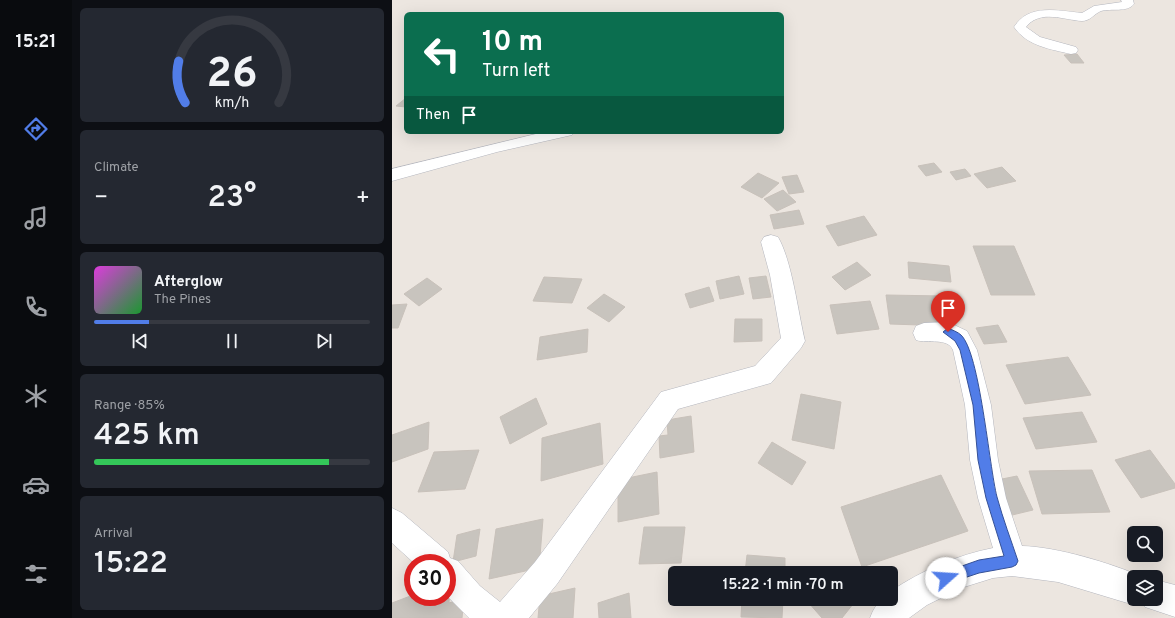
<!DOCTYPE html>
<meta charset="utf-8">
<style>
body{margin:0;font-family:Overpass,sans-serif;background:#242831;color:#f1f3f6;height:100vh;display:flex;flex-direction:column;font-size:15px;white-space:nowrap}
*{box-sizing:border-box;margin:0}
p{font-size:13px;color:#9ea1a6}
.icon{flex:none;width:22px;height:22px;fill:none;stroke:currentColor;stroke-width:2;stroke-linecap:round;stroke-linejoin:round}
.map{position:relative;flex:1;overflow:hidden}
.side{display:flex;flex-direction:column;gap:8px;padding:8px;background:#0d0f14;width:320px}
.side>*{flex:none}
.guide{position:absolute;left:12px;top:12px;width:380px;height:122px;border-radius:6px;box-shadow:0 4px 16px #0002;background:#0b6e4f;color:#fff;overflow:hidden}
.buttons{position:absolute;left:735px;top:526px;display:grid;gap:8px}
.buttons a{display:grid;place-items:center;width:36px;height:36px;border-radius:6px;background:#171b24;box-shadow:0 4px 16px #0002;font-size:20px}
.speed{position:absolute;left:12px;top:554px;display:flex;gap:8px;font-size:20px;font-weight:700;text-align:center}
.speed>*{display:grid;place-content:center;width:52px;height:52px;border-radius:50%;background:#171b24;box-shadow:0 4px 16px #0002;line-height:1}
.speed .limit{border:6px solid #d22;background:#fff;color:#111}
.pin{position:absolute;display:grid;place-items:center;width:34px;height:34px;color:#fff;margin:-41px -17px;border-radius:50% 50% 50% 0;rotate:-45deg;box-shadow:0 0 4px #0007}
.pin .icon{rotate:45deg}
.me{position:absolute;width:44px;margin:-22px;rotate:71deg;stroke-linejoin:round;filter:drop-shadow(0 0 3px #0008)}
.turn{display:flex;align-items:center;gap:14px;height:84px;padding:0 12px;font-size:18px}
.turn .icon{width:52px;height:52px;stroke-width:2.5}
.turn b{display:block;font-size:28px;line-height:34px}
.then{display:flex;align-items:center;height:38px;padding:0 12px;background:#0003;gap:8px;font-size:15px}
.big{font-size:30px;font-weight:600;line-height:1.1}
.side .widget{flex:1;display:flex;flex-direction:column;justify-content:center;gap:6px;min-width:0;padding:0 14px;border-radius:6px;background:#242831}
.side .dial{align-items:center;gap:0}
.dial svg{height:104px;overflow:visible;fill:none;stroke:#363941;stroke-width:7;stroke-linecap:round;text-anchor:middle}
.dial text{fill:#f1f3f6;stroke:none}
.song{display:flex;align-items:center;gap:12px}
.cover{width:48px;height:48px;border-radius:6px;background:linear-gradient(135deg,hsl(300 70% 55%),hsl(130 70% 35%))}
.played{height:4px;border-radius:2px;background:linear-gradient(90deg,#517de8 20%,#363941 20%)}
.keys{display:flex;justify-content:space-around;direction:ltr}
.heat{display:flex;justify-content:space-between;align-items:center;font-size:22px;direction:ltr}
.charge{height:6px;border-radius:3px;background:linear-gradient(90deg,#34c759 85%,#363941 0)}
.trip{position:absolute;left:276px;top:566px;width:230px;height:40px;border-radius:6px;background:#171b24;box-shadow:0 4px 16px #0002;font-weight:600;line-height:40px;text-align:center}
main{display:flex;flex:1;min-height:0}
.tab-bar{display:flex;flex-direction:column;width:72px;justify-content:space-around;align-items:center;background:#090b0e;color:#9ea1a6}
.tab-bar .icon{width:28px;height:28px}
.tab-bar .current{color:#517de8}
.tab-bar b{font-size:18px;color:#f1f3f6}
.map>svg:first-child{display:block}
</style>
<main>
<nav class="tab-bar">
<b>15:21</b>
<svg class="icon current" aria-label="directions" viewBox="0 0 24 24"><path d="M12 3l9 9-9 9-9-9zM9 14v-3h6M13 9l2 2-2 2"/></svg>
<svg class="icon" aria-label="music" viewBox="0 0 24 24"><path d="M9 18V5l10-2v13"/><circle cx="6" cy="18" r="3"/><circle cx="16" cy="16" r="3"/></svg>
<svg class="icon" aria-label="phone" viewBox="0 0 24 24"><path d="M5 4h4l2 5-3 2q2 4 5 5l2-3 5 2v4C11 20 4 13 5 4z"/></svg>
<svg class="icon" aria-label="climate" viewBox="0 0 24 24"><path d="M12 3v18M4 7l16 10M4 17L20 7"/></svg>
<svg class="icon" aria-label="car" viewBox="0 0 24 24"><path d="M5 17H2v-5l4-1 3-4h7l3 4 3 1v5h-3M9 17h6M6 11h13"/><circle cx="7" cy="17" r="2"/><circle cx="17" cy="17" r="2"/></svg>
<svg class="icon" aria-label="filters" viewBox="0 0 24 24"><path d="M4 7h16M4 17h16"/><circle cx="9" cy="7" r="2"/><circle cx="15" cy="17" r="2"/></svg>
</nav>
<section class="side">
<div class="widget dial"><svg viewBox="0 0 100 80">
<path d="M14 69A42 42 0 1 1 86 69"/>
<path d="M14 69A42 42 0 0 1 9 37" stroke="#517de8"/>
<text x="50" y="56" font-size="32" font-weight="700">26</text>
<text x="50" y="72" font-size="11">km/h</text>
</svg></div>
<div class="widget"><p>Climate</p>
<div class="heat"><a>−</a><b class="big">23°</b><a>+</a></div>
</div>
<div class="widget">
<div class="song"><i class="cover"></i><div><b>Afterglow</b><p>The Pines</p></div></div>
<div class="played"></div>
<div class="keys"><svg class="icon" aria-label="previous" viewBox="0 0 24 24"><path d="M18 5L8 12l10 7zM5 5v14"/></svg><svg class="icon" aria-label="pause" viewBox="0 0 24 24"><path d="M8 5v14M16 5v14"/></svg><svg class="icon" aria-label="next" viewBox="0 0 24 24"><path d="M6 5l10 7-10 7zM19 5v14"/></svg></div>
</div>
<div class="widget"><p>Range · 85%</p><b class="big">425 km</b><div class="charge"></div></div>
<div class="widget"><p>Arrival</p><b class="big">15:22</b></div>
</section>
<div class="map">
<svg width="783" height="618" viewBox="0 0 783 618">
<rect width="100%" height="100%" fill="#ece6e0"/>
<g fill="#c8c4be" stroke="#c8c1ba">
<path d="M685,54L692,63H679L672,55Z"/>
<path d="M14,98V107L4,106Z"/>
<path d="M542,163L550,172L534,176L526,166Z"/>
<path d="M610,167L624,181L595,188L582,174Z"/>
<path d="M573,169L579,176L564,180L558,172Z"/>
<path d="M366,173L387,183L370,198L349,187Z"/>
<path d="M405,175L412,192L397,194L390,177Z"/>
<path d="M391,190L404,202L385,211L372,199Z"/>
<path d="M407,210L412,224L382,229L378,215Z"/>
<path d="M472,216L485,235L446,246L434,226Z"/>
<path d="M581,246H622L643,295H599Z"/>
<path d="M465,262L479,275L453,290L440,277Z"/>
<path d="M516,262L557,266L559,282L517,278Z"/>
<path d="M347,276L352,294L328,299L324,281Z"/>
<path d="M374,276L379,297L361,299L357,278Z"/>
<path d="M152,277L190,279L180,303L141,301Z"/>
<path d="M35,278L50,289L27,306L12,294Z"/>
<path d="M317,287L322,301L298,308L293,294Z"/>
<path d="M212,294L233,307L217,322L195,308Z"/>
<path d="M494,295L551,296L558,326L498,324Z"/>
<path d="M478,301L487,329L445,334L438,305Z"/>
<path d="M15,304L6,328H0V305Z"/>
<path d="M343,319H370V341L342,342Z"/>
<path d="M606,325L615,342L592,344L584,328Z"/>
<path d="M196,329L195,352L145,360L148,337Z"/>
<path d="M676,357L699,395L633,404L614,365Z"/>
<path d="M409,394L449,402L442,449L400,440Z"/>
<path d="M144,398L155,424L118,444L108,417Z"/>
<path d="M690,412L705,442L644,449L631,418Z"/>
<path d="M299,416L302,452L268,458L267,436L276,435L275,420Z"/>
<path d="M37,422L36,449L0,462V435Z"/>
<path d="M208,423L211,464L149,481L150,438Z"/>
<path d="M380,442L414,462L400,485L366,463Z"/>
<path d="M87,450L73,489L26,492L42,452Z"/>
<path d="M758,450L783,484V488L749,498L723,460Z"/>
<path d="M700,470L718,512L650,514L637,471Z"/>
<path d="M265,472L267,514L226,522V480Z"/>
<path d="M549,475L576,531L470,567L449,507Z"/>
<path d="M625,476L641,510L616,516L600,481Z"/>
<path d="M151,519L147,568L97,579L104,529Z"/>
<path d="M252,527H293L289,563L247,564Z"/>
<path d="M88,529L84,556L61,562L65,535Z"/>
<path d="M355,555L393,558V573H353Z"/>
<path d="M58,582L57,603L72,598L70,618H0V603L21,595V597H55V584Z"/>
<path d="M183,588L181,618H146L148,596Z"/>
<path d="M237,593L239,618H207L206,603Z"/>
<path d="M350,599H391L390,618L349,617Z"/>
<path d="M419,599H465L450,618H430L416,602Z"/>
</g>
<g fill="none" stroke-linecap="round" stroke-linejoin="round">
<defs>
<g id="minor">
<path d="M729,0H741L742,4C735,13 719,8 709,11C702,14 698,21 690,21C672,20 648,9 634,27L648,37L684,47L686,50L684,53L679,54C658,49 635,46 622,27C637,3 666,11 690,13L702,6L730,2Z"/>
<path d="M152,132H182L180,135L105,152L0,181V169Z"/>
<path d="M379,235L386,237C400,261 406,312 413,341L409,348L379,383L286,409L165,584L137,618H77L55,596V563H22L0,543V508L10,513L56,552L58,558L66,561L88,586L108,602L143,562L269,392L363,366L389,338L378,275L369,242L372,237Z"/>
<path d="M556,322L575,331L585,350L599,405L606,460L614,498L630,546C666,547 718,563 751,577H742V599H764V580L783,585V617L753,607L750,601L742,605L666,582L620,576L601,578L569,588L535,605L517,618H478C481,610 484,605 490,599H499V591C529,571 565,555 601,548L586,498L578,460L573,405L561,350C555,337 536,344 524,340L521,333L524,326L532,323Z"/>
</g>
</defs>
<use href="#minor" stroke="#b4b6be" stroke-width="1"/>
<use href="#minor" fill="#fff" fill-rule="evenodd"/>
</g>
<path fill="#517de8" stroke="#355197" d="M556,328C560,330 566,332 569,335C588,353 597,466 605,497C611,519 619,540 626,561L624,565L620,567L587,573L554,584L550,582L548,578L550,573L587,560L612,556L594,498L586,460L581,405L568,350L563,341L551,332Z"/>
</svg>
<div class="buttons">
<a><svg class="icon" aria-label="search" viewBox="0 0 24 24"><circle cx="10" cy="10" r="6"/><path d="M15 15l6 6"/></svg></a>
<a><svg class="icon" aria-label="layers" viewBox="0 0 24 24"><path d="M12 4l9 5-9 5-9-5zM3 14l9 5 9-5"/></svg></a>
</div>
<div class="speed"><div class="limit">30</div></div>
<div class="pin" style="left:556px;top:332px;background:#d93025"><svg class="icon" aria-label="arrive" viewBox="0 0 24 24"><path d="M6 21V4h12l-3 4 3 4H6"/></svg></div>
<svg class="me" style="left:554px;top:578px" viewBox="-20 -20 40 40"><circle r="19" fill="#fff"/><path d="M0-13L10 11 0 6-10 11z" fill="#517de8"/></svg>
<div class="trip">15:22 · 1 min · 70 m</div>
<div class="guide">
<div class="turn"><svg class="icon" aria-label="left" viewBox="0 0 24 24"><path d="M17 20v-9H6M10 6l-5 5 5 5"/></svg><div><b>10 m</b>Turn left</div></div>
<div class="then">Then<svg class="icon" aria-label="arrive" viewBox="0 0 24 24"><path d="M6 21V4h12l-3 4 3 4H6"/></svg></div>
</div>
</div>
</main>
